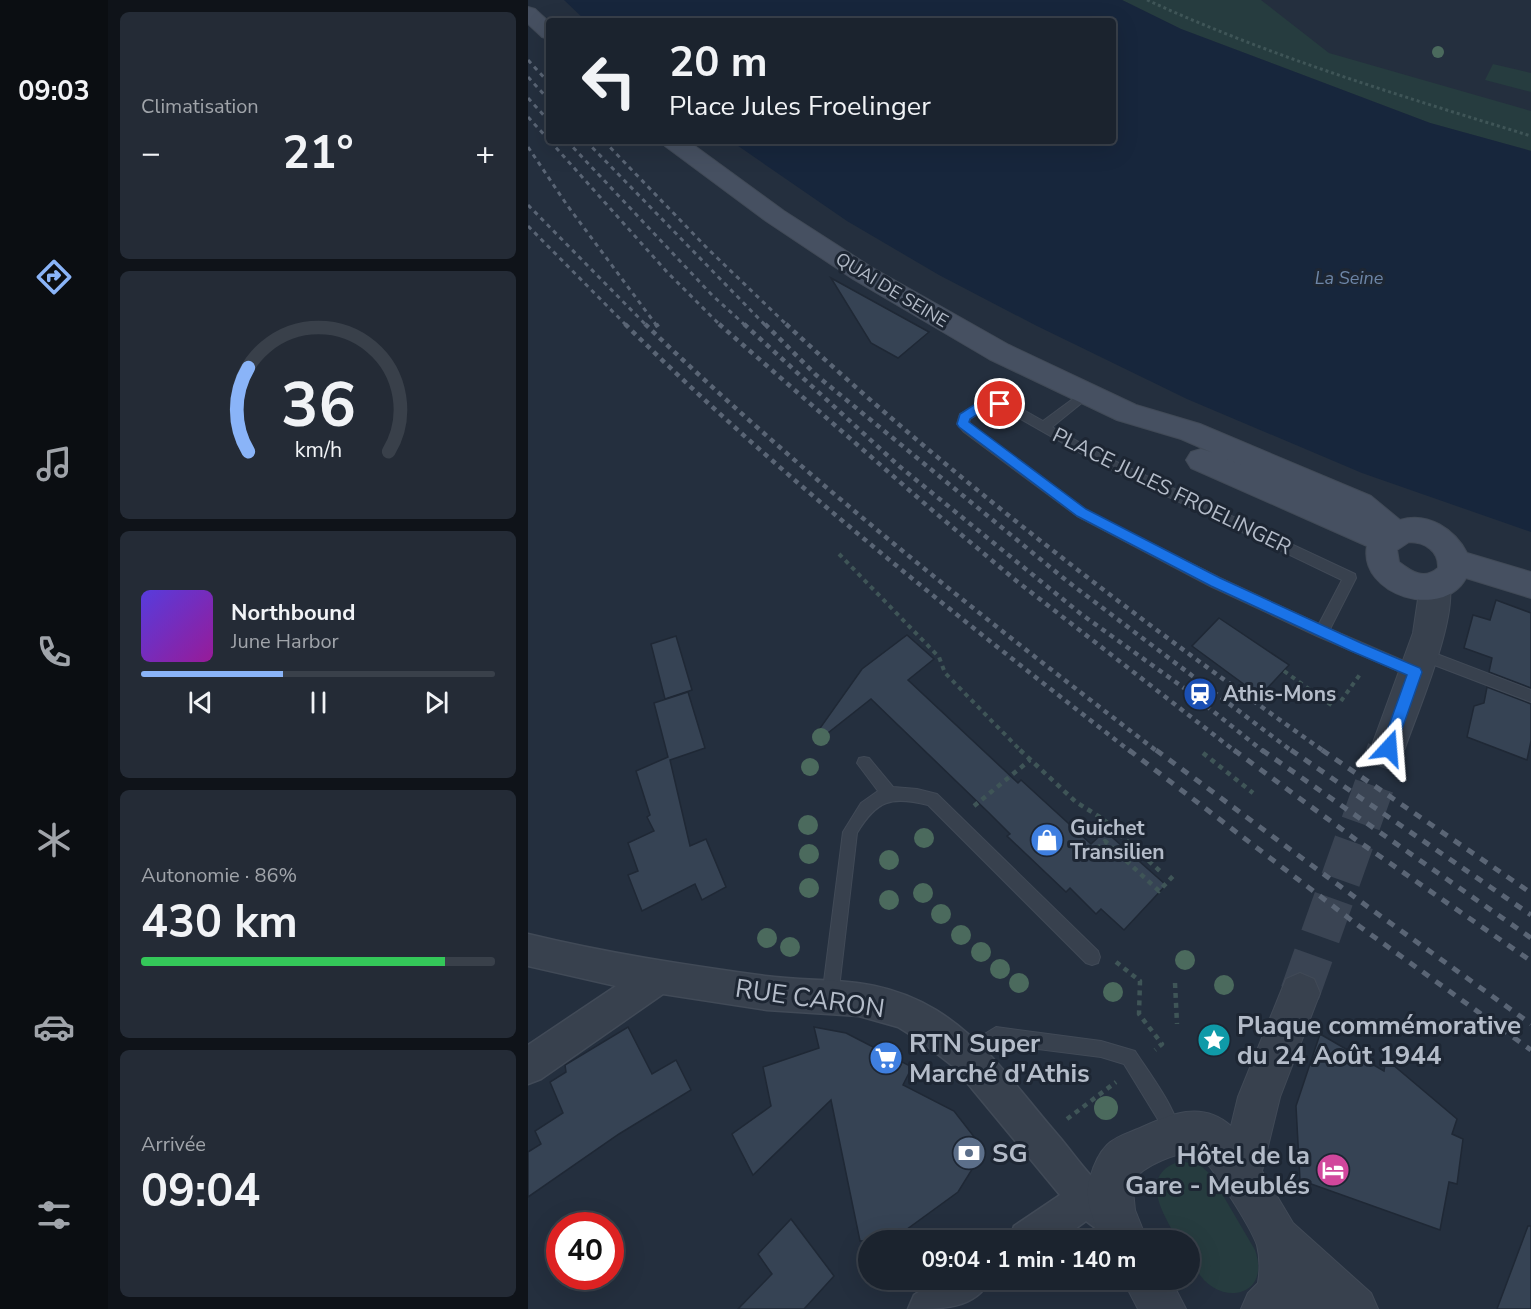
<!DOCTYPE html>
<html lang="fr">
<meta charset="utf-8">
<style>
body{margin:0;font-family:"Nunito Sans",sans-serif;background:#242b36;color:#f1f3f6;height:100vh;display:flex;flex-direction:column;font-size:22px;white-space:nowrap}
*{box-sizing:border-box;margin:0}
p{font-size:20px;color:#a0a4aa}
.icon{flex:none;width:33px;height:33px;fill:none;stroke:currentColor;stroke-width:2;stroke-linecap:round;stroke-linejoin:round}
.map{position:relative;flex:1;overflow:hidden}
.drawer{display:flex;flex-direction:column;gap:12px;padding:12px;background:#0f1319;width:420px}
.drawer>*{flex:none}
.top-card{position:absolute;left:18px;top:18px;width:570px;height:126px;border-radius:6px;box-shadow:0 6px 24px #0002,0 0 0 2px #39404a;background:#1b232e;color:#f1f3f6;overflow:hidden}
.speed{position:absolute;left:18px;top:1212px;display:flex;gap:12px;font-size:30px;font-weight:700;text-align:center}
.speed>*{display:grid;place-content:center;width:78px;height:78px;border-radius:50%;background:#1b232e;box-shadow:0 6px 24px #0002,0 0 0 2px #39404a;line-height:1}
.speed .limit{border:9px solid #d22;background:#fff;color:#111}
.pin{position:absolute;display:grid;place-items:center;width:51px;height:51px;color:#fff;margin:-26px;border:3px solid #fff;border-radius:50%;box-shadow:0 2px 6px #0007}
.me{position:absolute;width:66px;margin:-33px;rotate:19deg;stroke-linejoin:round;filter:drop-shadow(0 0 4px #0008)}
.turn{display:flex;align-items:center;gap:21px;height:126px;padding:0 24px;font-size:27px}
.turn .icon{width:78px;height:78px;stroke-width:2.5}
.turn b{display:block;font-size:42px;line-height:51px}
.big{font-size:45px;font-weight:700;line-height:1.1}
.drawer .tile{flex:1;display:flex;flex-direction:column;justify-content:center;gap:9px;min-width:0;padding:0 21px;border-radius:9px;background:#242b36}
.drawer .dial{align-items:center;gap:0}
.dial svg{height:156px;overflow:visible;fill:none;stroke:#39404a;stroke-width:7;stroke-linecap:round;text-anchor:middle}
.dial text{fill:#f1f3f6;stroke:none}
.song{display:flex;align-items:center;gap:18px}
.cover{width:72px;height:72px;border-radius:9px;background:linear-gradient(135deg,hsl(250 70% 55%),hsl(300 70% 35%))}
.played{height:6px;border-radius:3px;background:linear-gradient(90deg,#8ab4f8 40%,#39404a 40%)}
.keys{display:flex;justify-content:space-around;direction:ltr}
.heat{display:flex;justify-content:space-between;align-items:center;font-size:33px;direction:ltr}
.charge{height:9px;border-radius:4px;background:linear-gradient(90deg,#34c759 86%,#39404a 0)}
.trip{position:absolute;left:330px;top:1230px;width:342px;height:60px;border-radius:30px;background:#1b232e;box-shadow:0 6px 24px #0002,0 0 0 2px #39404a;font-weight:700;line-height:60px;text-align:center}
main{display:flex;flex:1;min-height:0}
.tab-bar{display:flex;flex-direction:column;width:108px;justify-content:space-around;align-items:center;background:#0b0e12;color:#a0a4aa}
.tab-bar .icon{width:42px;height:42px}
.tab-bar .active{color:#8ab4f8}
.tab-bar b{font-size:27px;color:#f1f3f6}
.map>svg:first-child{display:block}
</style>
<main>
<nav class="tab-bar">
<b>09:03</b>
<svg class="icon active" aria-label="directions" viewBox="0 0 24 24"><path d="M12 3l9 9-9 9-9-9zM9 14v-3h6M13 9l2 2-2 2"/></svg>
<svg class="icon" aria-label="music" viewBox="0 0 24 24"><path d="M9 18V5l10-2v13"/><circle cx="6" cy="18" r="3"/><circle cx="16" cy="16" r="3"/></svg>
<svg class="icon" aria-label="phone" viewBox="0 0 24 24"><path d="M5 4h4l2 5-3 2q2 4 5 5l2-3 5 2v4C11 20 4 13 5 4z"/></svg>
<svg class="icon" aria-label="climate" viewBox="0 0 24 24"><path d="M12 3v18M4 7l16 10M4 17L20 7"/></svg>
<svg class="icon" aria-label="car" viewBox="0 0 24 24"><path d="M5 17H2v-5l4-1 3-4h7l3 4 3 1v5h-3M9 17h6M6 11h13"/><circle cx="7" cy="17" r="2"/><circle cx="17" cy="17" r="2"/></svg>
<svg class="icon" aria-label="filters" viewBox="0 0 24 24"><path d="M4 7h16M4 17h16"/><circle cx="9" cy="7" r="2"/><circle cx="15" cy="17" r="2"/></svg>
</nav>
<section class="drawer">
<div class="tile"><p>Climatisation</p>
<div class="heat"><a>−</a><b class="big">21°</b><a>+</a></div>
</div>
<div class="tile dial"><svg viewBox="0 0 100 80">
<path d="M14 69A42 42 0 1 1 86 69"/>
<path d="M14 69A42 42 0 0 1 14 26" stroke="#8ab4f8"/>
<text x="50" y="56" font-size="32" font-weight="700">36</text>
<text x="50" y="72" font-size="11">km/h</text>
</svg></div>
<div class="tile">
<div class="song"><i class="cover"></i><div><b>Northbound</b><p>June Harbor</p></div></div>
<div class="played"></div>
<div class="keys"><svg class="icon" aria-label="previous" viewBox="0 0 24 24"><path d="M18 5L8 12l10 7zM5 5v14"/></svg><svg class="icon" aria-label="pause" viewBox="0 0 24 24"><path d="M8 5v14M16 5v14"/></svg><svg class="icon" aria-label="next" viewBox="0 0 24 24"><path d="M6 5l10 7-10 7zM19 5v14"/></svg></div>
</div>
<div class="tile"><p>Autonomie · 86%</p><b class="big">430 km</b><div class="charge"></div></div>
<div class="tile"><p>Arrivée</p><b class="big">09:04</b></div>
</section>
<div class="map">
<svg width="1003" height="1309" viewBox="0 0 1003 1309">
<rect width="100%" height="100%" fill="#242f3e"/>
<g fill="#263c3f">
<path d="M594,0H733L801,53L1003,111V151L902,123L653,29Z"/>
<path d="M965,64L1003,73V92L957,80Z"/>
<path d="M653,1161L673,1166L683,1175L727,1250C748,1309 662,1309 662,1240H650C635,1214 609,1174 653,1161Z"/>
</g>
<path fill="#17263c" d="M36,0H594L653,29L902,123L1003,151V532L834,473L659,399L507,325L411,275L319,221L203,141H585V21H58Z"/>
<g fill="#364354" stroke="#1f2835" stroke-width="1.5">
<path d="M303,278L401,332L370,358L343,343Z"/>
<path d="M968,600L1003,613V688L961,672L964,658L936,648L945,615L962,620Z"/>
<path d="M691,618L761,665L732,696L664,646Z"/>
<path d="M379,635L406,659L380,680L490,783L493,780L563,844L577,831L638,885L596,930L573,909L568,914L542,888L538,892L479,836L482,834L459,811L343,699L296,736L290,731L334,669Z"/>
<path d="M148,636L164,690L137,699L123,644Z"/>
<path d="M959,687L1003,704V741L999,760L939,737L946,706L956,703Z"/>
<path d="M160,692L177,748L142,760L162,846L178,839L198,887L174,900L167,884L114,911L100,875L110,871L100,843L126,831L119,817L122,815L108,771L140,757L126,703Z"/>
<path d="M100,1027L124,1074L148,1060L163,1090L91,1134L0,1197V1152L13,1144L7,1131L35,1113L22,1082L38,1072L37,1065Z"/>
<path d="M286,1027L318,1033L384,1067L375,1085L426,1111L447,1138L448,1163L430,1192L364,1240L332,1241L303,1100L225,1175L204,1134L243,1106L235,1067L291,1048Z"/>
<path d="M792,1034L856,1071L858,1059L929,1119L924,1134L935,1139L929,1184L921,1182L912,1230L772,1180L768,1106Z"/>
<path d="M263,1219L306,1276L276,1309H210L244,1274L230,1254Z"/>
<path d="M1000,1226H1003V1309H969Z"/>
</g>
<g fill="none" stroke-linecap="round" stroke-linejoin="round">
<path stroke="#3a4453" stroke-width="31" stroke-dasharray="31 15" stroke-linecap="butt" d="M859,752L860,748"/>
<path stroke="#3a4453" stroke-width="40" stroke-dasharray="40 20" stroke-linecap="butt" d="M772,993L859,750"/>
<defs>
<g id="service">
<path d="M557,390L563,394L561,397L524,427L576,456L827,574L828,578L802,629L892,668L894,672L892,676L887,678L882,676L789,636L682,586L549,516L436,432L429,424L432,414L457,400L483,403L515,421ZM459,408L477,410L568,462L814,580L791,624L692,578L557,510L441,423L442,419Z"/>
<path d="M893,648L1003,690V702L888,658L886,654L888,650Z"/>
<path d="M336,757L341,758L365,787L389,789L409,794L570,951L572,957L570,963L564,965L558,963L400,805C363,796 349,800 329,833L310,997L308,1003L302,1005L296,1003L294,997L315,832L333,803L350,791L329,763L331,758Z"/>
<path d="M468,1027L573,1041L607,1051C618,1069 658,1120 650,1139L644,1142L638,1139L634,1126L596,1064L573,1057L470,1044L438,1063L432,1061L430,1055L432,1049Z"/>
</g>
<g id="minor">
<path d="M0,934C78,953 157,965 237,976C302,984 348,974 408,1010C457,1040 491,1090 528,1133C543,1150 556,1170 572,1185C587,1198 598,1201 606,1220L600,1233L587,1239L574,1233L558,1221L532,1240H481L486,1226L532,1195L426,1067L394,1042L370,1027L331,1016L239,1010L135,994L13,1079L0,1084V1045L88,986L0,966Z"/>
<path d="M409,1280H462C447,1309 414,1309 380,1309L386,1295Z"/>
</g>
<g id="tertiary">
<path d="M908,573L919,577C935,607 889,713 877,748L872,759L860,763L848,759L843,748L885,633L892,586L897,577Z"/>
<path d="M772,973L786,979L792,993L752,1097L734,1171L765,1223L843,1293L850,1309H713L720,1293L730,1283C732,1271 732,1257 729,1245C723,1227 684,1166 670,1153C649,1151 617,1165 604,1181L607,1210L619,1240H574C566,1221 555,1199 562,1178C565,1167 571,1153 579,1145C588,1136 601,1133 612,1128C642,1114 674,1100 703,1126L710,1097L758,979Z"/>
<path d="M595,1280H643L658,1309H610Z"/>
</g>
<g id="secondary">
<path d="M0,7L7,9L21,22V39L14,37L0,24Z"/>
<path d="M133,141H160L256,211L343,267L481,345L608,405L672,424L843,496L872,520C900,511 927,530 939,553L1003,572V598L938,578C915,621 830,595 839,546L663,468L658,460L663,452L673,449L683,452L821,512L653,439L589,420L461,359L325,279L238,221L137,146ZM881,542C897,542 911,551 910,568C896,580 884,572 871,562L869,550Z"/>
</g>
</defs>
<use href="#service" stroke="#414a57" stroke-width="2"/>
<use href="#minor" stroke="#414a57" stroke-width="3"/>
<use href="#tertiary" stroke="#414a57" stroke-width="2"/>
<use href="#secondary" stroke="#414a57" stroke-width="2"/>
<path stroke="#3f5557" stroke-width="3" stroke-dasharray="3 3" stroke-linecap="butt" d="M619,0C743,57 873,96 1003,136"/>
<g stroke="#3f5557" stroke-width="4" stroke-dasharray="4.5 4.5" stroke-linecap="butt">
<path d="M311,554L411,657L417,673L494,752"/>
<path d="M756,671L806,707"/>
<path d="M813,701L833,673"/>
</g>
<g stroke="#3f5557" stroke-width="4.5" stroke-dasharray="5 5" stroke-linecap="butt">
<path d="M492,750L548,802L575,819L633,872"/>
<path d="M675,753L725,793"/>
<path d="M446,806L502,760"/>
<path d="M569,849L577,841L631,891L647,874"/>
<path d="M588,962L612,981L611,1014L634,1044L627,1050"/>
<path d="M647,983L649,1024"/>
<path d="M539,1119L588,1082"/>
</g>
<use href="#service" fill="#38414e" fill-rule="evenodd"/>
<use href="#minor" fill="#38414e" fill-rule="evenodd"/>
<use href="#tertiary" fill="#38414e" fill-rule="evenodd"/>
<use href="#secondary" fill="#465061" fill-rule="evenodd"/>
<g stroke="#5a6575" stroke-width="3" stroke-dasharray="4.5 4.5" stroke-linecap="butt">
<path d="M0,60L21,83"/>
<path d="M0,77L21,100"/>
<path d="M0,98L21,121"/>
<path d="M0,117L21,140"/>
<path d="M22,141L139,272L193,326"/>
<path d="M39,141L184,295L218,326"/>
<path d="M58,141L238,326"/>
<path d="M76,141L179,248L260,326"/>
<path d="M0,147L39,205L129,326"/>
<path d="M0,205L119,326"/>
<path d="M0,226L99,326"/>
</g>
<g stroke="#5a6575" stroke-width="4.5" stroke-dasharray="5 5" stroke-linecap="butt">
<path d="M97,324C255,480 429,616 603,752"/>
<path d="M117,324C276,477 455,618 630,752"/>
<path d="M128,324L130,327"/>
<path d="M191,324L404,510L486,579L708,752"/>
<path d="M216,324L371,466L553,614L656,688L736,752"/>
<path d="M237,324L288,375L539,581L765,752"/>
<path d="M258,324C426,480 610,620 797,752"/>
</g>
<g stroke="#5a6575" stroke-width="5" stroke-dasharray="8 8" stroke-linecap="butt">
<path d="M601,750L831,926L1003,1050"/>
<path d="M628,750L840,907L1003,1024"/>
<path d="M706,750L827,839L1003,961"/>
<path d="M734,750L1003,938"/>
<path d="M763,750L1003,915"/>
<path d="M794,750L1003,893"/>
</g>
</g>
<g fill="#4b6a5d">
<circle cx="910" cy="52" r="6"/>
<circle cx="293" cy="737" r="9"/>
<circle cx="282" cy="767" r="9"/>
<circle cx="280" cy="825" r="10"/>
<circle cx="396" cy="838" r="10"/>
<circle cx="281" cy="854" r="10"/>
<circle cx="361" cy="860" r="10"/>
<circle cx="281" cy="888" r="10"/>
<circle cx="395" cy="893" r="10"/>
<circle cx="361" cy="900" r="10"/>
<circle cx="413" cy="914" r="10"/>
<circle cx="433" cy="935" r="10"/>
<circle cx="239" cy="938" r="10"/>
<circle cx="262" cy="947" r="10"/>
<circle cx="453" cy="952" r="10"/>
<circle cx="657" cy="960" r="10"/>
<circle cx="472" cy="969" r="10"/>
<circle cx="491" cy="983" r="10"/>
<circle cx="696" cy="985" r="10"/>
<circle cx="585" cy="992" r="10"/>
<circle cx="578" cy="1108" r="12"/>
</g>
<path fill="#1a73e8" stroke="#114b97" stroke-width="1.5" d="M472,399L478,404L476,407L459,408L442,419L441,422L558,509L692,578L833,643L892,668L894,672L866,752L861,754L855,752L853,748L879,675L823,651L683,586L549,516L431,427L429,424L432,414L452,401Z"/>
<defs>
<symbol id="station-disc" viewBox="-11 -11 22 22"><circle r="9.5" fill="#1a4fb4" stroke="#1d2633"/><path d="M-3-6H3Q5-6 5-4V2Q5 4 3 4L4.5 6H3L1.5 4h-3L-3 6H-4.5L-3 4Q-5 4-5 2V-4Q-5-6-3-6ZM-3.5-4v3h7v-3ZM-3.5 1v1.5H-2V1ZM2 1v1.5H3.5V1Z" fill="#fff"/></symbol>
<symbol id="shop-disc" viewBox="-11 -11 22 22"><circle r="9.5" fill="#3f7fe0" stroke="#1d2633"/><path d="M-5-2.5h2.3a2.7 3.5 0 0 1 5.4 0H5L5.5 6h-11ZM-1.5-2.5h3a1.5 2.3 0 0 0-3 0Z" fill="#fff"/></symbol>
<symbol id="sight-disc" viewBox="-11 -11 22 22"><circle r="9.5" fill="#0f9aa8" stroke="#1d2633"/><path d="M0-6L1.8-2.2L6-1.7L2.9 1.2L3.7 5.4L0 3.3L-3.7 5.4L-2.9 1.2L-6-1.7L-1.8-2.2Z" fill="#fff"/></symbol>
<symbol id="supermarket-disc" viewBox="-11 -11 22 22"><circle r="9.5" fill="#3f7fe0" stroke="#1d2633"/><path d="M-6-5.5h2.5l.6 2H6L4.5 2H-2.5L-4.4-4H-6ZM-1.5 3.2a1.3 1.3 0 1 0 .1 0ZM3 3.2a1.3 1.3 0 1 0 .1 0Z" fill="#fff"/></symbol>
<symbol id="bank-disc" viewBox="-11 -11 22 22"><circle r="9.5" fill="#5c6f8a" stroke="#1d2633"/><path d="M-6-4H6V4H-6ZM0-2.3a2.3 2.3 0 1 0 0 4.6a2.3 2.3 0 1 0 0-4.6Z" fill="#fff"/></symbol>
<symbol id="hotel-disc" viewBox="-11 -11 22 22"><circle r="9.5" fill="#d1479c" stroke="#1d2633"/><path d="M-6-4.5h1.5V1H6V5H4.5V3h-9V5H-6ZM-4 0a1.8 1.8 0 1 1 3.6 0ZM.5 0V-2.5h3Q6-2.5 6 0Z" fill="#fff"/></symbol>
</defs>
<g fill-rule="evenodd">
<use href="#station-disc" x="653" y="675" width="38" height="38"/>
<use href="#shop-disc" x="500" y="821" width="38" height="38"/>
<use href="#sight-disc" x="667" y="1021" width="38" height="38"/>
<use href="#supermarket-disc" x="339" y="1039" width="38" height="38"/>
<use href="#bank-disc" x="422" y="1134" width="38" height="38"/>
<use href="#hotel-disc" x="786" y="1151" width="38" height="38"/>
</g>
<g text-anchor="middle" stroke-width="6" stroke-linejoin="round" paint-order="stroke">
<g font-size="18" font-style="italic" fill="#6d86a8" stroke="#1d2633">
<text x="821" y="284">La Seine</text>
</g>
<g font-size="18" fill="#b4bcc9" stroke="#1d2633">
<text transform="translate(364 290) rotate(31)" y="6">QUAI DE SEINE</text>
</g>
<g font-size="21" fill="#b4bcc9" stroke="#1d2633">
<text transform="translate(644 491) rotate(26)" y="7">PLACE JULES FROELINGER</text>
</g>
<g font-size="21" font-weight="bold" fill="#b4bcc9" stroke="#1d2633" text-anchor="start">
<text x="695" y="701">Athis-Mons</text>
<text x="542" y="835">Guichet<tspan x="542" dy="24">Transilien</tspan></text>
</g>
<g font-size="26" fill="#b4bcc9" stroke="#1d2633">
<text transform="translate(282 998) rotate(8)" y="9">RUE CARON</text>
</g>
<g font-size="26" font-weight="bold" fill="#b4bcc9" stroke="#1d2633" text-anchor="start">
<text x="709" y="1034">Plaque commémorative<tspan x="709" dy="30">du 24 Août 1944</tspan></text>
<text x="381" y="1052">RTN Super<tspan x="381" dy="30">Marché d'Athis</tspan></text>
<text x="464" y="1162">SG</text>
<text x="782" y="1164" text-anchor="end">Hôtel de la<tspan x="782" dy="30">Gare - Meublés</tspan></text>
</g>
</g>
</svg>
<div class="speed"><div class="limit">40</div></div>
<div class="pin" style="left:472px;top:404px;background:#d93025"><svg class="icon" aria-label="arrive" viewBox="0 0 24 24"><path d="M6 21V4h12l-3 4 3 4H6"/></svg></div>
<svg class="me" style="left:861px;top:748px" viewBox="-20 -20 40 40"><path d="M0-17L14 15 0 8-14 15z" fill="#1a73e8" stroke="#fff" stroke-width="4"/></svg>
<div class="trip">09:04 · 1 min · 140 m</div>
<div class="top-card">
<div class="turn"><svg class="icon" aria-label="left" viewBox="0 0 24 24"><path d="M17 20v-9H6M10 6l-5 5 5 5"/></svg><div><b>20 m</b>Place Jules Froelinger</div></div>
</div>
</div>
</main>
